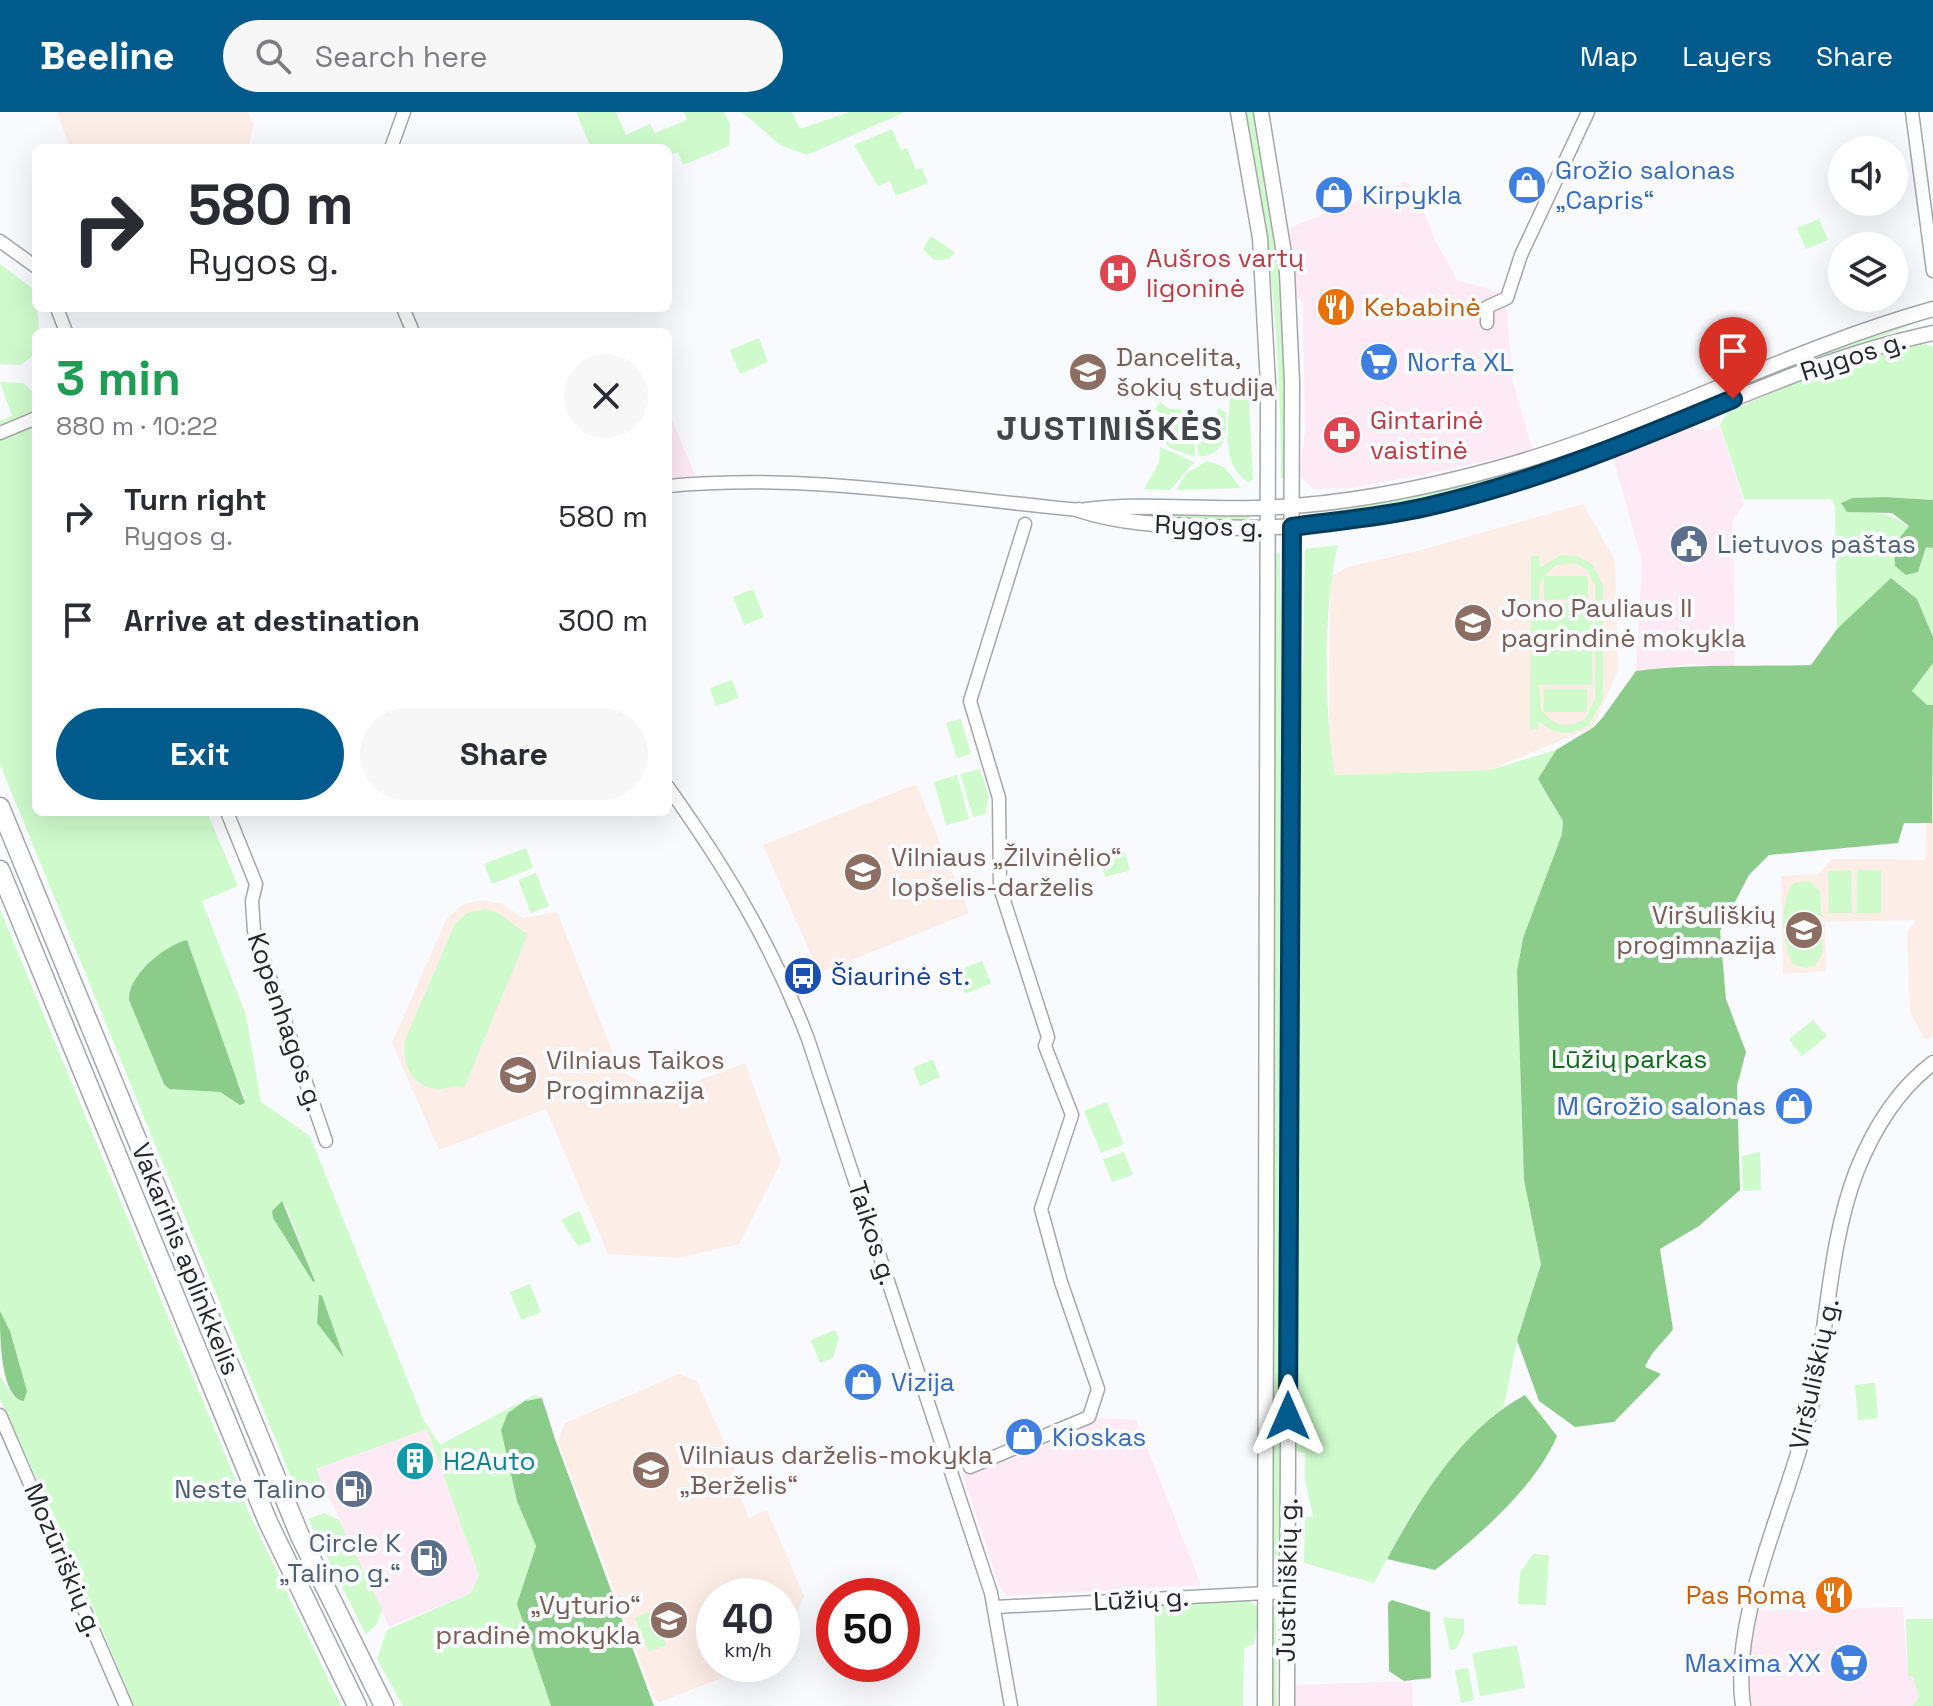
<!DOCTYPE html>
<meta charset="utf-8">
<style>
body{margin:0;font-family:"Space Grotesk",sans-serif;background:#f7f7f7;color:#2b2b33;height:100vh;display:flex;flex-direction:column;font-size:30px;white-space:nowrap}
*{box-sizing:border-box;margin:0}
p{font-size:26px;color:#7c7c81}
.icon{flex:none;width:44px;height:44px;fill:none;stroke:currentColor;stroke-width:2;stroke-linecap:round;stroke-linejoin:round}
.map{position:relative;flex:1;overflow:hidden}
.panel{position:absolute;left:32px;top:216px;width:640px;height:488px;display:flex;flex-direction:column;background:#fff;border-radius:12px;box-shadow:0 8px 32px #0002}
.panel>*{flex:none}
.hud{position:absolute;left:32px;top:32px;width:640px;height:168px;border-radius:12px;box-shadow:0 8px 32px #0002;background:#fff;color:#2b2b33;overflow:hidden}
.controls{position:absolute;left:1828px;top:24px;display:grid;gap:16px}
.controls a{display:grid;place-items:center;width:80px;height:80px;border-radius:50%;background:#fff;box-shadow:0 8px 32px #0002;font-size:40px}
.speed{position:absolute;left:696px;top:1466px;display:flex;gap:16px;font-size:40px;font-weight:700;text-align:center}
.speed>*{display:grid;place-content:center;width:104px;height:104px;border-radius:50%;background:#fff;box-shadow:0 8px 32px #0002;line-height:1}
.speed small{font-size:20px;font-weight:400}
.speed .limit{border:12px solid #d22;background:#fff;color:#111}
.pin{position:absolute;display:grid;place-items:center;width:68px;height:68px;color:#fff;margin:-82px -34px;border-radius:50% 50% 50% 0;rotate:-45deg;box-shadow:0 0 8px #0007}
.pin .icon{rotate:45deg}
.me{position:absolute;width:88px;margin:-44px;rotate:0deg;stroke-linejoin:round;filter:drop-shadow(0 0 6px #0008)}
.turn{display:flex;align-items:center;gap:28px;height:168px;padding:0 24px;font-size:36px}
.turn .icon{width:104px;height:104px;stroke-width:2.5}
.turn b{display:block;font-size:56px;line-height:68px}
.round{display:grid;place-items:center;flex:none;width:84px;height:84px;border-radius:42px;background:#f7f7f7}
.head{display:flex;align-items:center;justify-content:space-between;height:136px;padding:0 24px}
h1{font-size:48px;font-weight:700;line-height:60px;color:#1e9e55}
.button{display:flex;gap:16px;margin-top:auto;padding:16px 24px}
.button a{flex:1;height:92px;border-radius:48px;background:#005b8c;color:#fff;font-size:32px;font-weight:700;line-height:92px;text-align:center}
.button a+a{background:#f7f7f7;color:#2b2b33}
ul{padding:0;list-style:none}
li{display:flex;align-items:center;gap:24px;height:104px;padding:0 24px}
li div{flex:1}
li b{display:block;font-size:30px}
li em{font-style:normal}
header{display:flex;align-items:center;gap:48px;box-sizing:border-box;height:112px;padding:0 40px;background:#005b8c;color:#fff}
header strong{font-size:38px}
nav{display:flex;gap:44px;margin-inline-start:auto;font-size:28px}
.search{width:560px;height:72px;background:#f7f7f7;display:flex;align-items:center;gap:20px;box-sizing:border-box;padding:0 28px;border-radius:44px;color:#7c7c81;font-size:30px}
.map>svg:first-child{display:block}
</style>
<header>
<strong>Beeline</strong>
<div class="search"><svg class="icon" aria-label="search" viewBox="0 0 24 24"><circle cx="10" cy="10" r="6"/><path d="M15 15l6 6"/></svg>Search here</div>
<nav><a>Map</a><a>Layers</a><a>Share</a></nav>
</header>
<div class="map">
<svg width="1933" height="1594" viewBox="0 0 1933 1594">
<rect width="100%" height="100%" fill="#f8fafe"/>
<path fill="#fdeaf4" d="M1406,69L1415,78L1436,130L1457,168L1506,182L1512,267L1533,339L1417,364L1349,376L1313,377L1300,364L1305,319L1303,192L1295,179L1289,116Z
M668,298L695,363L668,366Z
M1720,313L1744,392L1733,409L1735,556L1689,552L1636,559L1642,449L1613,345L1692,314L1706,319Z
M1096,1306L1136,1308L1201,1473L1006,1484L998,1471L962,1361Z
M427,1317L479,1463L471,1481L389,1515L316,1357Z
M1903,1495L1908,1564H1913L1919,1585L1912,1594H1752L1748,1561L1757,1499Z
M1412,1569L1413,1594H1294V1573Z"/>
<path fill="#fcede7" d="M57,0H248L253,12L249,36H70Z
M1583,392L1615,448L1618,558L1593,615L1490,658L1335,663L1329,630L1330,465L1348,455L1421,438Z
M1933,661V924L1925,928L1910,900L1907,821L1916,808L1825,810L1826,859L1783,862L1781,764L1818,762L1832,747L1925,748L1926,711L1932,710Z
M916,672L969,801L819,861L763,733Z
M482,788L502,792L523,806L557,800L620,959L638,968L647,988L745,951L781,1050L739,1132L678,1146L608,1142L546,997L439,1038L392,931L446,808L462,793Z
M679,1262L697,1269L735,1355L734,1368L749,1406L767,1398L804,1484L782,1536V1484H714V1552H757L660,1590L654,1586L558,1329L565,1311Z"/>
<path fill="#cefacc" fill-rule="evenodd" d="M576,0H616L626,23L650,12L655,21L687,8L684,0H724L730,12L729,34L683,53L678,40L668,44V36H591Z
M742,0H792L800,17L849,0H905L807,43L780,33Z
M1245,0H1255L1278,143L1285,234L1286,367L1281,366C1281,244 1271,120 1245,0Z
M892,17L901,38L907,36L916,58L922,56L928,71L896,84L890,69L878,74L854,33Z
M1819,107L1828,128L1806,137L1797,116Z
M931,124L955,140L949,147L934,148L923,137Z
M0,152L36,179L39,220H36V242L20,253L0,252Z
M1912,208L1913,212L1690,298L1741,271Z
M759,226L768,250L740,262L730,238Z
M1918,230L1933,235V388L1886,385L1847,400C1890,401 1898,400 1926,435L1933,436V525L1917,487L1892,466L1837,517L1835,395L1831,387H1744L1720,313L1727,301L1816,260Z
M0,270L23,271L36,283V700H207L238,774L202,789L246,903L261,990L310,1024L424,1309L440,1333L534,1283L542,1286L525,1289L501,1318L517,1389L536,1434C517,1485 535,1545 551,1594H403L377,1547L387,1518L471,1481L479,1463L427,1317L316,1357L329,1386L305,1385L295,1375L0,652V309L12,304ZM189,833L222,934L245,985L240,993L220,980L170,977ZM285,1092L315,1168L313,1170L280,1118Z
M1248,271L1253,368L1248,370C1217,350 1231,305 1230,273Z
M1160,290L1169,297H1181L1184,317L1195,325V345L1170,336L1162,328V303L1155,297Z
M1218,296L1226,300C1228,321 1225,344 1199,344L1195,316L1214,315Z
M1589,332L1591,338L1455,381L1385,396L1315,403L1416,385L1526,355Z
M1160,335L1194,350L1170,378L1144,377L1159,351Z
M1207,349L1224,355L1241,376L1176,378L1186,362Z
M1095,399L1248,404L1250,405L1247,408L1101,403Z
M1338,433C1323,491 1324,604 1335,663L1490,658L1556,638L1538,667L1563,709L1562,722L1523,826L1517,859L1524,1068L1541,1152L1517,1228L1504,1294L1457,1340L1411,1402L1374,1471L1304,1451L1305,1405H1313L1305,1368V1341L1297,1340L1294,1323L1297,642L1303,546L1305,437Z
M1275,441H1280L1284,720L1281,1450L1270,1451Z
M1561,443L1577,444L1592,452L1603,473V587L1589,613C1572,624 1554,624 1539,609L1538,617H1530L1531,444H1539L1540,456ZM1576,451L1588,459L1595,473V587L1585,607C1567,618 1553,613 1541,598L1539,573H1592L1593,491H1539V474L1544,464V488L1588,487V464H1544L1556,453Z
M753,477L764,505L744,513L733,485Z
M1933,551V593H1927L1912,579Z
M732,568L739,586L716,594L710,576Z
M1544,577H1587V600H1544Z
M961,607L971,642L957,646L946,611Z
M980,657L989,685L985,702L973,705L960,662Z
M957,663L969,707L946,713L934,670Z
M1123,734L1130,758L1105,765L1099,745Z
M526,736L533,756L492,772L484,752Z
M1851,758L1852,801H1829L1828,759Z
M1857,758H1881V801H1857Z
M536,761L549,794L531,801L518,768Z
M1810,769L1820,779L1823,840L1815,853L1806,856L1793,852C1782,835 1779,785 1794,771Z
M0,797L250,1403L341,1594H134L63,1423L0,1287V1264L13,1284L27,1279L10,1219L0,1199Z
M485,797C504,800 512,814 528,822L464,976C455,972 448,977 438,977C411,975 402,952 405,928L455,812L467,801Z
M982,849L991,871L965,882L956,859Z
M1813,908L1827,924L1802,944L1789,927Z
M933,947L940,965L920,974L913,956Z
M1107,990L1124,1032L1101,1041L1084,999Z
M1124,1040L1133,1063L1112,1070L1103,1047Z
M1760,1040L1761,1078L1743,1079L1742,1044Z
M579,1099L592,1129L578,1134L561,1108Z
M530,1172L541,1200L521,1208L510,1180Z
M835,1218L839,1226L833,1246L820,1251L811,1228Z
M1875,1271L1878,1306L1858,1308L1855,1273Z
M324,1401L339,1408L382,1497L377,1512L366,1523L308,1407Z
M1533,1442L1549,1443L1546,1493L1518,1492L1520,1461Z
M1244,1487L1256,1493L1259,1502L1254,1532L1244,1536L1243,1594H1157L1154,1493Z
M1272,1489L1276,1491L1277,1594H1271Z
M652,1499L667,1533L649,1540L635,1506Z
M1443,1505L1464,1507V1521L1456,1537L1450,1538Z
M1906,1507H1933V1594H1912L1919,1585L1913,1565L1908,1564Z
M1517,1533L1525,1576L1480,1584L1472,1541Z
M1468,1556L1474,1588L1461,1591L1455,1558Z"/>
<path fill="#8ccc8a" d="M1886,385L1933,388V436L1926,435L1918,460L1906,463L1895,454L1894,433L1909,414L1892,401L1847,400L1841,391L1853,386Z
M1891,466L1917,487L1933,525V551L1912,579L1927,593H1933L1932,711H1904L1898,731L1769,743L1749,763L1720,819L1726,887L1746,940L1737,974L1740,1078L1699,1114L1660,1137L1673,1217C1661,1234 1654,1235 1645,1255L1661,1262L1614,1310L1575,1315L1539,1289L1517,1228L1541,1152L1524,1068L1517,859L1523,826L1562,722L1563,709L1538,667L1556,638L1594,615L1603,605L1636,559C1694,551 1752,555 1811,553L1837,517Z
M187,828L245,991L240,993L220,980L169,977L164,972L129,888C128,863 164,834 187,828Z
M282,1089L315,1169L313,1170L273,1106L272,1099Z
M319,1183L322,1184L344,1246L317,1211Z
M0,1199L10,1219L27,1279L24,1289C0,1286 0,1222 0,1199Z
M1525,1283L1557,1324C1537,1373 1477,1426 1435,1458L1387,1447C1420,1386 1462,1317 1525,1283Z
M542,1286L555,1327L654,1594H551L517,1492L536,1434L517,1389L501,1318L508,1301L525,1289Z
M1392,1488L1430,1500L1431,1566L1404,1569L1389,1559L1388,1491Z"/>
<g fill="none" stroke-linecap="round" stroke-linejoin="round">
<defs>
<path id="minor" d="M1912,0L1933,159
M391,36L404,0
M0,129L36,155
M57,196L66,220
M403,196L413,220
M1487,211V195L1507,186L1521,143L1588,0
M0,321L36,306
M668,374C806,361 942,385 1079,398
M668,675C727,758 771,831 808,927L991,1481L1011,1594
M227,700L256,772L252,789L254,819L326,1029
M0,1303L126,1594
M970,1355L1089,1305L1098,1277L1061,1170L1041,1097L1072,1003L1045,934L1048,925L1000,776L999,686L970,589L1025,412
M995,1495L1288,1480"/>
<path id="major" d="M1238,0L1260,126L1268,272L1265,1594
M1261,0L1287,160L1292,270L1287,1594
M1079,398C1122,412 1166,413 1211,415C1350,422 1490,385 1619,334C1722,293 1824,244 1933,221
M1086,398C1142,391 1199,398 1256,396C1335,394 1418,378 1495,357C1645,316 1783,239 1933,197
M1743,1594C1730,1501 1790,1388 1811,1295C1828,1218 1828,1133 1857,1058C1874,1016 1897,978 1933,951"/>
<path id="highway" d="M0,695L300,1424L384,1594
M0,758L268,1410L357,1594"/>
</defs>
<use href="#minor" stroke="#a4a6a9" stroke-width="15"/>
<use href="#major" stroke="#a4a6a9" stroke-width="17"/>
<use href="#highway" stroke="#a4a6a9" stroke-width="21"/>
<use href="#minor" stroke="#fff" stroke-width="12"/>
<use href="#major" stroke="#fff" stroke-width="14"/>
<use href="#highway" stroke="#fff" stroke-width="18"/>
</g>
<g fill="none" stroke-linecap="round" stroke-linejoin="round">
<defs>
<path id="route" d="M1288,1304L1292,415C1336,409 1382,405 1426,395C1532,371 1633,329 1733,287"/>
</defs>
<use href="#route" stroke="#003b5b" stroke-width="20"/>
<use href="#route" stroke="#005b8c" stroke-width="14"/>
</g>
<defs>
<symbol id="shop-disc" viewBox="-11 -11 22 22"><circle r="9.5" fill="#3f7fe0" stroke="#f8fafe"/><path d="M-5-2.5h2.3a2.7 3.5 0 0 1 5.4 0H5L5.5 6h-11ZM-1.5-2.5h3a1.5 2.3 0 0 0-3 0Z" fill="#fff"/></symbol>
<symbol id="hospital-disc" viewBox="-11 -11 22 22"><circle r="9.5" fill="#e0444e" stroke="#f8fafe"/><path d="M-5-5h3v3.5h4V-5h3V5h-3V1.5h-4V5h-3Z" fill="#fff"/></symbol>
<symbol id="restaurant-disc" viewBox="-11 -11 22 22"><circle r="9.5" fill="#e8710a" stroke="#f8fafe"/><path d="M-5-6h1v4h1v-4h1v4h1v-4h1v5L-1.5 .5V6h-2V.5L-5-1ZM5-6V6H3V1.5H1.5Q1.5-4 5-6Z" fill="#fff"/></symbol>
<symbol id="supermarket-disc" viewBox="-11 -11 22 22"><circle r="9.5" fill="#3f7fe0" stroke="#f8fafe"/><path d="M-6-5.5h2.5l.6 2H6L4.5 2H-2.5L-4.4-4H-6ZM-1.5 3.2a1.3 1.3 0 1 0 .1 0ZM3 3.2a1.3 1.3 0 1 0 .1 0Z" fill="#fff"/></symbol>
<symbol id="school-disc" viewBox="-11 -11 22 22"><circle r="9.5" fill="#8d6e63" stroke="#f8fafe"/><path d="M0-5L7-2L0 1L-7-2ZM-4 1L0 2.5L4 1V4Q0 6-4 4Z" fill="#fff"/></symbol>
<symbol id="pharmacy-disc" viewBox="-11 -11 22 22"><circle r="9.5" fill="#e0444e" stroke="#f8fafe"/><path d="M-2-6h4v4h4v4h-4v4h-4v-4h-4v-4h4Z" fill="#fff"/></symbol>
<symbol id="civic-disc" viewBox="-11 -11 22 22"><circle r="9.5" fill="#5c6f8a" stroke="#f8fafe"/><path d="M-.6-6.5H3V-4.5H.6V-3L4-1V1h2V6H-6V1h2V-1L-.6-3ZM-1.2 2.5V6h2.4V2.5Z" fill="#fff"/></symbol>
<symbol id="bus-disc" viewBox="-11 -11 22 22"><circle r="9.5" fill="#1a4fb4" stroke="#f8fafe"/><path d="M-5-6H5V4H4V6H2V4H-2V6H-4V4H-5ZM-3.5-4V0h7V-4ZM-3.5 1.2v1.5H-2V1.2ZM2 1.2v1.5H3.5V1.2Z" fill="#fff"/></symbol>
<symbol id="building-disc" viewBox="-11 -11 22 22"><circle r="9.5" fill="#0f9aa8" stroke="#f8fafe"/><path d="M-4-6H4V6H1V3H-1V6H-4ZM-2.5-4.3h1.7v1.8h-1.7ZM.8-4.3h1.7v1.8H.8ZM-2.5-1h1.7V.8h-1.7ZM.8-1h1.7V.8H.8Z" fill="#fff"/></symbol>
<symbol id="fuel-disc" viewBox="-11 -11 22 22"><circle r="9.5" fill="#5c6f8a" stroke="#f8fafe"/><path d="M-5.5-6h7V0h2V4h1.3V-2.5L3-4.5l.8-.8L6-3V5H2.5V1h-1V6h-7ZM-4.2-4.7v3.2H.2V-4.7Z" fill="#fff"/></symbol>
</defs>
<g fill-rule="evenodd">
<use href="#shop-disc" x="1505" y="51" width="44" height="44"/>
<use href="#shop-disc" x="1312" y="61" width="44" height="44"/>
<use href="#hospital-disc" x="1096" y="139" width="44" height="44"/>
<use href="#restaurant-disc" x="1314" y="173" width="44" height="44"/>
<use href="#supermarket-disc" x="1357" y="228" width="44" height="44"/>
<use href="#school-disc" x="1066" y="238" width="44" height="44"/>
<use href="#pharmacy-disc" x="1320" y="301" width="44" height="44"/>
<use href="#civic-disc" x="1667" y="410" width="44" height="44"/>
<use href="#school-disc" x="1451" y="489" width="44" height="44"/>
<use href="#school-disc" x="841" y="738" width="44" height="44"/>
<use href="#school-disc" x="1782" y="796" width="44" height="44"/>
<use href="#bus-disc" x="781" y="842" width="44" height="44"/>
<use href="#school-disc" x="496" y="941" width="44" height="44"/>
<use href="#shop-disc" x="1772" y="972" width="44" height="44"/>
<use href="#shop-disc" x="841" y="1248" width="44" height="44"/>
<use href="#shop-disc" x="1002" y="1303" width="44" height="44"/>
<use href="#building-disc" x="393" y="1327" width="44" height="44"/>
<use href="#school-disc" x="629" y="1336" width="44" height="44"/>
<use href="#fuel-disc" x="332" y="1355" width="44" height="44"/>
<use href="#fuel-disc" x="407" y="1424" width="44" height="44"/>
<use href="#restaurant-disc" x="1812" y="1461" width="44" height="44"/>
<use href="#school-disc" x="647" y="1486" width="44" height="44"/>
<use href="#supermarket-disc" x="1827" y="1529" width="44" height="44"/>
</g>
<g text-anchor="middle" stroke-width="8" stroke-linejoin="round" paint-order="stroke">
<g font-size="26" fill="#366cbe" stroke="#f8fafe" text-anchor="start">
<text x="1555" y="67">Grožio salonas<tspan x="1555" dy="30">„Capris“</tspan></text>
<text x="1362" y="92">Kirpykla</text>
<text x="1407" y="259">Norfa XL</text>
<text x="1766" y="1003" text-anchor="end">M Grožio salonas</text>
<text x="891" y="1279">Vizija</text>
<text x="1052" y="1334">Kioskas</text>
<text x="1821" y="1560" text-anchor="end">Maxima XX</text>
</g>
<g font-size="26" fill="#be3a42" stroke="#f8fafe" text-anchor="start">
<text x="1146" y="155">Aušros vartų<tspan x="1146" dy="30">ligoninė</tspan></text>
<text x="1370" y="317">Gintarinė<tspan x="1370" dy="30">vaistinė</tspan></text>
</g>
<g font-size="26" fill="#c56008" stroke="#f8fafe" text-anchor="start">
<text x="1364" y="204">Kebabinė</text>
<text x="1806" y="1492" text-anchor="end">Pas Romą</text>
</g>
<g font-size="26" fill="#252627" stroke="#f8fafe">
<text transform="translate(1853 244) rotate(-18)" y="9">Rygos g.</text>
<text transform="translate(1209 414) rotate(2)" y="9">Rygos g.</text>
<text transform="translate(286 910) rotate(71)" y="9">Kopenhagos g.</text>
<text transform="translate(873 1121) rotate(72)" y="9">Taikos g.</text>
<text transform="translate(186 1147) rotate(68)" y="9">Vakarinis aplinkkelis</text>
<text transform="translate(1814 1262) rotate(-78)" y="9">Viršuliškių g.</text>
<text transform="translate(64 1448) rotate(67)" y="9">Mozūriškių g.</text>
<text transform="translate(1287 1468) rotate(-89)" y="9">Justiniškių g.</text>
<text transform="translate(1141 1487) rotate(-3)" y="9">Lūžių g.</text>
</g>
<g font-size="26" fill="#785e54" stroke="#f8fafe" text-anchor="start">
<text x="1116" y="254">Dancelita,<tspan x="1116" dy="30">šokių studija</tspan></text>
<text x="1501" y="505">Jono Pauliaus II<tspan x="1501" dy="30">pagrindinė mokykla</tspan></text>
<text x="891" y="754">Vilniaus „Žilvinėlio“<tspan x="891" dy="30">lopšelis-darželis</tspan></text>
<text x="1776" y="812" text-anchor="end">Viršuliškių<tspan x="1776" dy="30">progimnazija</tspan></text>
<text x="546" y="957">Vilniaus Taikos<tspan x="546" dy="30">Progimnazija</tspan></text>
<text x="679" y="1352">Vilniaus darželis-mokykla<tspan x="679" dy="30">„Berželis“</tspan></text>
<text x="641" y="1502" text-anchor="end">„Vyturio“<tspan x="641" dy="30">pradinė mokykla</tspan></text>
</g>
<g font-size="26" fill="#4e5e75" stroke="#f8fafe" text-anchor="end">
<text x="1717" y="441" text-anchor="start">Lietuvos paštas</text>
<text x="326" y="1386">Neste Talino</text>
<text x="401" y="1440">Circle K<tspan x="401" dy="30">„Talino g.“</tspan></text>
</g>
<g font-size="26" fill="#164399" stroke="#f8fafe" text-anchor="start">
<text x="831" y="873">Šiaurinė st.</text>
</g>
<g font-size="26" fill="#0f6a17" stroke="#f8fafe">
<text x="1629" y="956">Lūžių parkas</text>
</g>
<g font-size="26" fill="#0d838f" stroke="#f8fafe" text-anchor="start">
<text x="443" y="1358">H2Auto</text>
</g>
<g font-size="34" font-weight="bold" letter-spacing="2" fill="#444549" stroke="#f8fafe">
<text x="1110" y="328">JUSTINIŠKĖS</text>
</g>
</g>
</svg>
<div class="controls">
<a><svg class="icon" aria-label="sound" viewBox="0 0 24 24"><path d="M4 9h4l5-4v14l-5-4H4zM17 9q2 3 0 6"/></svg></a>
<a><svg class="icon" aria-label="layers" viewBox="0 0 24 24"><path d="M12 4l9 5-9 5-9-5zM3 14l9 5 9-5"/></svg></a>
</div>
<div class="speed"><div>40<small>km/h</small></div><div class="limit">50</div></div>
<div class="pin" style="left:1733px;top:287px;background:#d93025"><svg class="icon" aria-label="arrive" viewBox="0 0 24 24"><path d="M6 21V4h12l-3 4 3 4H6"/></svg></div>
<svg class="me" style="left:1288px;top:1304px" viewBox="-20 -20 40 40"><path d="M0-17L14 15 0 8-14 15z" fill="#005b8c" stroke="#fff" stroke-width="4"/></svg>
<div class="hud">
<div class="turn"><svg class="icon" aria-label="right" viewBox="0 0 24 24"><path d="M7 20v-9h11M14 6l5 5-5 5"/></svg><div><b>580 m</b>Rygos g.</div></div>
</div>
<section class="panel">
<div class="head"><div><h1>3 min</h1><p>880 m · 10:22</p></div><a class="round"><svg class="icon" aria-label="close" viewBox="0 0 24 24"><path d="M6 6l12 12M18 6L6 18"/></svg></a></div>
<ul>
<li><svg class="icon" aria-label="right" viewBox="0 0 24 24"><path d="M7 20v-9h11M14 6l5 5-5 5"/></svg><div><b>Turn right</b><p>Rygos g.</p></div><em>580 m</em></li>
<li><svg class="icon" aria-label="arrive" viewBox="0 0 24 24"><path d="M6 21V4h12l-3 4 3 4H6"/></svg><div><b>Arrive at destination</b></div><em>300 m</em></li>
</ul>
<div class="button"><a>Exit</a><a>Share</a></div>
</section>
</div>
